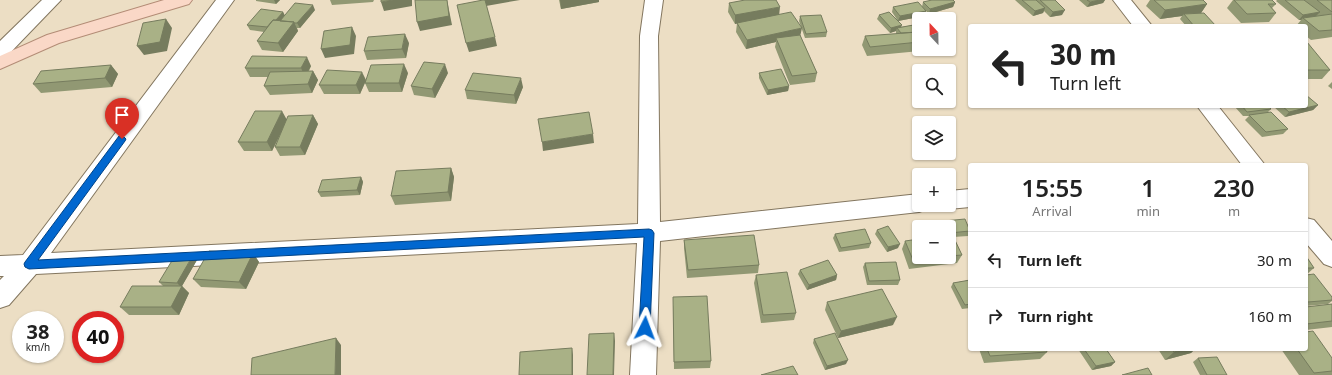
<!DOCTYPE html>
<meta charset="utf-8">
<style>
body{margin:0;font-family:"Noto Sans",sans-serif;background:#f2f2f2;color:#222;height:100vh;display:flex;flex-direction:column;font-size:15px;white-space:nowrap}
*{box-sizing:border-box;margin:0}
p{font-size:13px;color:#767676}
.icon{flex:none;width:22px;height:22px;fill:none;stroke:currentColor;stroke-width:2;stroke-linecap:round;stroke-linejoin:round}
.map{position:relative;flex:1;overflow:hidden}
.sheet{position:absolute;left:968px;top:163px;width:340px;height:188px;display:flex;flex-direction:column;background:#fff;border-radius:4px;box-shadow:0 1px 3px #0004}
.sheet>*{flex:none}
.top-card{position:absolute;left:968px;top:24px;width:340px;height:84px;border-radius:4px;box-shadow:0 1px 3px #0004;background:#fff;color:#222;overflow:hidden}
.needle{width:26px;rotate:338deg}
.fabs{position:absolute;left:912px;top:12px;display:grid;gap:8px}
.fabs a{display:grid;place-items:center;width:44px;height:44px;border-radius:4px;background:#fff;box-shadow:0 1px 3px #0004;font-size:20px}
.speed{position:absolute;left:12px;top:311px;display:flex;gap:8px;font-size:20px;font-weight:700;text-align:center}
.speed>*{display:grid;place-content:center;width:52px;height:52px;border-radius:50%;background:#fff;box-shadow:0 1px 3px #0004;line-height:1}
.speed small{font-size:10px;font-weight:400}
.speed .limit{border:6px solid #d22;background:#fff;color:#111}
.pin{position:absolute;display:grid;place-items:center;width:34px;height:34px;color:#fff;margin:-41px -17px;border-radius:50% 50% 50% 0;rotate:-45deg;box-shadow:0 0 4px #0007}
.pin .icon{rotate:45deg}
.me{position:absolute;width:44px;margin:-22px;rotate:3deg;stroke-linejoin:round;filter:drop-shadow(0 0 3px #0008)}
.turn{display:flex;align-items:center;gap:14px;height:84px;padding:0 16px;font-size:18px}
.turn .icon{width:52px;height:52px;stroke-width:2.5}
.turn b{display:block;font-size:28px;line-height:34px}
.eta{display:flex;justify-content:space-evenly;align-items:center;height:68px;text-align:center}
.eta b{font-size:24px;font-weight:600;line-height:28px}
ul{padding:0;list-style:none}
li{display:flex;align-items:center;gap:12px;height:56px;padding:0 16px;border-top:1px solid #e0e0e0}
li div{flex:1}
li b{display:block;font-size:15px}
li em{font-style:normal}
.map>svg:first-child{display:block}
</style>
<div class="map">
<svg width="1332" height="375" viewBox="0 0 1332 375">
<rect width="100%" height="100%" fill="#ecdec4"/>
<g fill="none" stroke-linecap="round" stroke-linejoin="round">
<defs>
<path id="minor" d="M42,0H61L7,56L0,58V41Z
M216,0H234L51,253L638,224L640,36L645,0H663L658,36L660,222L919,194V205H929L927,209L919,212L660,241L656,375H630L637,243L36,274L9,305L0,308V280L4,276H0V256L23,255Z
M1113,0H1131L1152,26H1133Z
M1197,106H1218L1265,165H1242Z
M970,189V207L949,209L941,206L940,205H949V191Z
M1306,218L1314,220L1332,241V267L1324,264L1306,243Z"/>
<path id="major" d="M164,0H192L189,4L59,43L0,69V56L47,35Z"/>
</defs>
<use href="#minor" stroke="#83765f" stroke-width="2"/>
<use href="#major" stroke="#b38c76" stroke-width="2"/>
<use href="#minor" fill="#fff" fill-rule="evenodd"/>
<use href="#major" fill="#fad8c7" fill-rule="evenodd"/>
</g>
<path fill="#919873" d="M256,0H280L276,4L256,1Z
M330,0H374L373,2L332,5Z
M559,0H599V2L561,9Z
M1015,0H1055L1062,15L1050,17L1044,11L1043,13L1033,16Z
M1079,0H1105L1103,3L1087,7Z
M1150,0H1203L1207,4L1201,13L1216,26H1186L1180,19L1182,16L1160,19L1146,6Z
M1233,0H1272L1276,4L1272,8L1276,13L1269,22L1241,23L1227,8Z
M1277,0H1332V37L1311,40L1306,36V26H1296L1301,20H1299L1276,1Z
M923,2H955L953,7L929,14L926,11L924,16L898,21L892,12L893,7H922Z
M729,3L779,14L800,35L817,73L815,82L790,85L775,47L776,42L746,49L736,32L737,23L735,24L728,12Z
M315,10L300,28H297L298,31L283,52L262,50L257,41L264,32L250,30L247,25L283,12L285,16Z
M879,15L901,27L919,24V49H921L920,51L867,56L862,45L865,36L896,34V31L890,33L877,19Z
M800,16L827,32L826,37L805,38L799,21Z
M1306,42L1330,70L1322,79H1306Z
M409,43L406,58L367,60L364,51Z
M111,65L118,74L112,87L41,93L33,84Z
M311,66L309,71H313L318,80L312,93L270,95L264,86L268,77H250L245,68Z
M408,73L402,92H369L365,83L366,81L360,94H324L319,85L366,80Z
M448,73L435,98L414,95L411,86Z
M759,73L789,86L788,91L767,95L759,78Z
M1332,82V89L1328,86Z
M523,87L516,104L467,99L465,90Z
M1318,105L1313,110L1285,117L1273,106H1306Z
M1236,106H1268L1271,109L1268,112L1288,129L1283,134L1262,137L1245,120L1249,116H1243L1235,107Z
M313,115L318,124L305,155L280,156L275,147L284,127L272,151H244L238,142L287,119Z
M451,168L454,177L451,201L395,205L391,196Z
M361,177L363,182L360,195L321,197L318,192Z
M944,221L970,231L968,236L953,237L962,255L957,263L909,269L902,249L905,241L919,257H949V227H943L942,226Z
M877,230L898,248L887,252L875,234Z
M835,234L871,243L869,248L839,252L833,238Z
M684,240L759,265L758,273L687,278L684,248Z
M253,253L259,262L246,289L201,287L193,279Z
M1306,256L1314,268L1306,275Z
M197,260L182,286L189,293L179,315H129L120,307L163,286L159,282Z
M865,263L900,280L898,285H867L863,267Z
M800,270L837,275L836,280L807,290L798,274Z
M756,275L796,313L794,320L761,323L754,283Z
M1306,275L1332,297V301L1328,304L1306,306Z
M970,280V308L962,309L951,287L953,283Z
M827,302L893,325L838,338L825,310Z
M1332,304V327L1306,330V307Z
M673,305L711,361L710,368L674,369Z
M814,339L846,364L825,370L813,343Z
M979,349H1046L1047,352L1040,359L984,363Z
M1078,349H1106L1115,362L1111,366L1092,370Z
M1158,349H1195L1191,353L1165,360Z
M1281,349H1306L1332,358V375H1299Z
M1198,358L1227,375H1200L1193,362Z"/>
<path fill="#767c5e" d="M274,0H280L276,4Z
M393,0H412V6L384,11L381,2Z
M447,0L452,25L420,31L417,22Z
M484,0H520L486,6Z
M560,0H599V2L561,9Z
M1100,0H1105L1103,3L1087,7L1090,2Z
M955,2L953,7L929,14L930,9Z
M1207,4L1201,13L1184,14L1182,16L1160,19L1165,10Z
M313,5L315,10L300,28L297,23Z
M780,7L779,16L735,24V15Z
M1045,8L1043,13L1033,16L1035,11Z
M1065,10L1062,15L1050,17L1053,12Z
M926,11L924,16L898,21L900,16Z
M283,12L285,16L281,21L269,28Z
M1320,12L1315,17L1303,18L1301,20H1299L1303,15Z
M166,19L172,28L167,51L144,55L137,46Z
M294,22L298,31L283,52L278,43Z
M902,25L900,30L897,28L896,31L890,33L891,28Z
M352,27L356,36L354,54L325,58L321,49Z
M802,28L800,37L776,38V42L746,49L747,40Z
M405,34L409,43L406,58L402,49Z
M495,37L497,46L469,52L466,43Z
M307,57L311,66L305,77L301,68Z
M404,64L408,73L402,92L399,83Z
M445,64L448,73L435,98L432,89Z
M111,65L118,74L112,87L105,78Z
M313,71L318,80L312,93L308,84Z
M362,72L366,80L360,94L356,85Z
M521,78L523,87L516,104L514,95Z
M789,86L788,91L767,95L768,90Z
M1318,105L1313,110L1285,117L1289,112Z
M282,111L287,120L272,151L267,142Z
M313,115L318,124L305,155L300,147Z
M593,134L594,143L543,151L542,142Z
M451,168L454,177L451,201L448,192Z
M361,177L363,182L360,195L357,190Z
M900,244L898,248L887,252L888,247Z
M253,253L259,262L246,289L239,282Z
M193,255L197,260L182,286L189,293L179,315L171,307L181,287L177,283Z
M837,275L836,280L807,290L809,285Z
M897,317L893,325L838,338L841,331Z
M614,333L615,341L614,375H613Z
M336,338L341,345V375H335Z
M572,348L573,355V375H572Z
M1186,349H1195L1191,353L1165,360L1174,352Z
M848,360L846,364L825,370L827,366Z
M1115,362L1111,366L1092,370L1096,366Z"/>
<path fill="#a9b186" stroke="#767c5e" d="M381,0H393L381,2Z
M415,0H447L449,16L417,22Z
M483,0H485L495,37L466,43L457,5Z
M745,0H776L780,7L735,15L729,3Z
M932,0H953L955,2L930,9L923,2Z
M1022,0H1036L1045,8L1035,11Z
M1040,0H1055L1065,10L1053,12Z
M1087,0H1100L1090,2Z
M1154,0H1203L1207,4L1165,10Z
M1234,0H1272L1276,4H1268L1276,13L1247,14Z
M1285,0H1304L1320,12L1303,15Z
M1317,0H1332V12Z
M918,2L926,11L900,16L893,7Z
M295,3L313,5L297,23H294V22L280,21Z
M261,9L283,12L276,20H273L267,27L247,25Z
M791,12L802,28L747,40L737,23Z
M889,12L902,25L891,28L879,15Z
M1204,13L1216,26H1194L1184,14Z
M1332,14V30L1319,31L1303,18Z
M821,15L827,32L806,34L800,16Z
M166,19L160,42L137,46L143,23Z
M273,20L294,22L278,43L257,41Z
M919,24V33H918V32L901,33L897,28Z
M352,27L350,45L321,49L324,31Z
M918,32L919,34V42L870,47L865,36Z
M405,34L402,49L364,51L368,37Z
M800,35L817,73L792,76L776,38Z
M1306,42H1307L1330,70H1306Z
M252,56L307,57L301,68H245Z
M424,62L445,64L432,89L411,86Z
M404,64L399,83H365L371,65Z
M111,65L105,78L33,84L41,71Z
M781,69L789,86L768,90L759,73Z
M327,70L362,72L356,85H319Z
M313,71L308,84L264,86L270,72Z
M473,73L521,78L514,95L465,90Z
M1306,95L1318,105L1289,112L1282,106H1306Z
M1242,106H1268L1271,109L1247,112Z
M255,111H282L267,142H238Z
M589,112L593,134L542,142L538,119Z
M1271,112L1288,129L1266,132L1249,115Z
M313,115L300,147H275L288,116Z
M451,168L448,192L391,196L396,171Z
M361,177L357,190L318,192L322,180Z
M965,219L970,231L949,233V227H947L944,221Z
M888,226L900,244L888,247L877,230Z
M865,229L871,243L841,248L835,234Z
M754,235L759,265L688,270L684,240Z
M949,236H953L962,255L949,256Z
M919,239V257H943L913,260L905,241Z
M209,251L253,253L239,282L193,279Z
M176,254L193,255L177,283L159,282Z
M1306,256L1314,268H1306Z
M828,260L837,275L809,285L800,270Z
M896,262L900,280L869,281L865,263Z
M787,272L796,313L763,315L756,275Z
M1314,274L1332,297V300L1308,302L1306,299V275Z
M970,280V304L965,305L953,283Z
M132,286H182L171,307H120Z
M882,289L897,317L841,331L827,302Z
M707,296L711,361L674,362L673,297Z
M1332,304V321L1306,324V307Z
M1313,331L1332,358V371L1314,373L1297,349H1306V332Z
M614,333L613,375H587L589,334Z
M835,333L848,360L827,366L814,339Z
M336,338L335,375H251L252,358Z
M572,348V375H519L520,352Z
M987,349H1046L1047,352L990,356Z
M1084,349H1106L1115,362L1096,366Z
M1172,349H1186L1174,352Z
M1217,357L1227,375H1207L1198,358Z
M793,366L798,375H761Z
M1148,368L1152,375H1122Z"/>
<path fill="#0167cf" stroke="#014387" d="M122,135L126,139L125,141L38,260L649,229L652,230L654,233L650,328L648,331L645,332L641,331L639,328L644,237L29,269L25,267L24,264L25,262L119,136Z"/>
</svg>
<div class="fabs">
<a><svg class="needle" viewBox="-14 -14 28 28"><path d="M0-13l5 13h-10z" fill="#e53935"/><path d="M0 13l5-13h-10z" fill="#767676"/></svg></a>
<a><svg class="icon" aria-label="search" viewBox="0 0 24 24"><circle cx="10" cy="10" r="6"/><path d="M15 15l6 6"/></svg></a>
<a><svg class="icon" aria-label="layers" viewBox="0 0 24 24"><path d="M12 4l9 5-9 5-9-5zM3 14l9 5 9-5"/></svg></a>
<a>+</a>
<a>−</a>
</div>
<div class="speed"><div>38<small>km/h</small></div><div class="limit">40</div></div>
<div class="pin" style="left:122px;top:139px;background:#d93025"><svg class="icon" aria-label="arrive" viewBox="0 0 24 24"><path d="M6 21V4h12l-3 4 3 4H6"/></svg></div>
<svg class="me" style="left:645px;top:328px" viewBox="-20 -20 40 40"><path d="M0-17L14 15 0 8-14 15z" fill="#0167cf" stroke="#fff" stroke-width="4"/></svg>
<div class="top-card">
<div class="turn"><svg class="icon" aria-label="left" viewBox="0 0 24 24"><path d="M17 20v-9H6M10 6l-5 5 5 5"/></svg><div><b>30 m</b>Turn left</div></div>
</div>
<section class="sheet">
<div class="eta">
<div><b>15:55</b><p>Arrival</p></div>
<div><b>1</b><p>min</p></div>
<div><b>230</b><p>m</p></div>
</div>
<ul>
<li><svg class="icon" aria-label="left" viewBox="0 0 24 24"><path d="M17 20v-9H6M10 6l-5 5 5 5"/></svg><div><b>Turn left</b></div><em>30 m</em></li>
<li><svg class="icon" aria-label="right" viewBox="0 0 24 24"><path d="M7 20v-9h11M14 6l5 5-5 5"/></svg><div><b>Turn right</b></div><em>160 m</em></li>
</ul>
</section>
</div>
